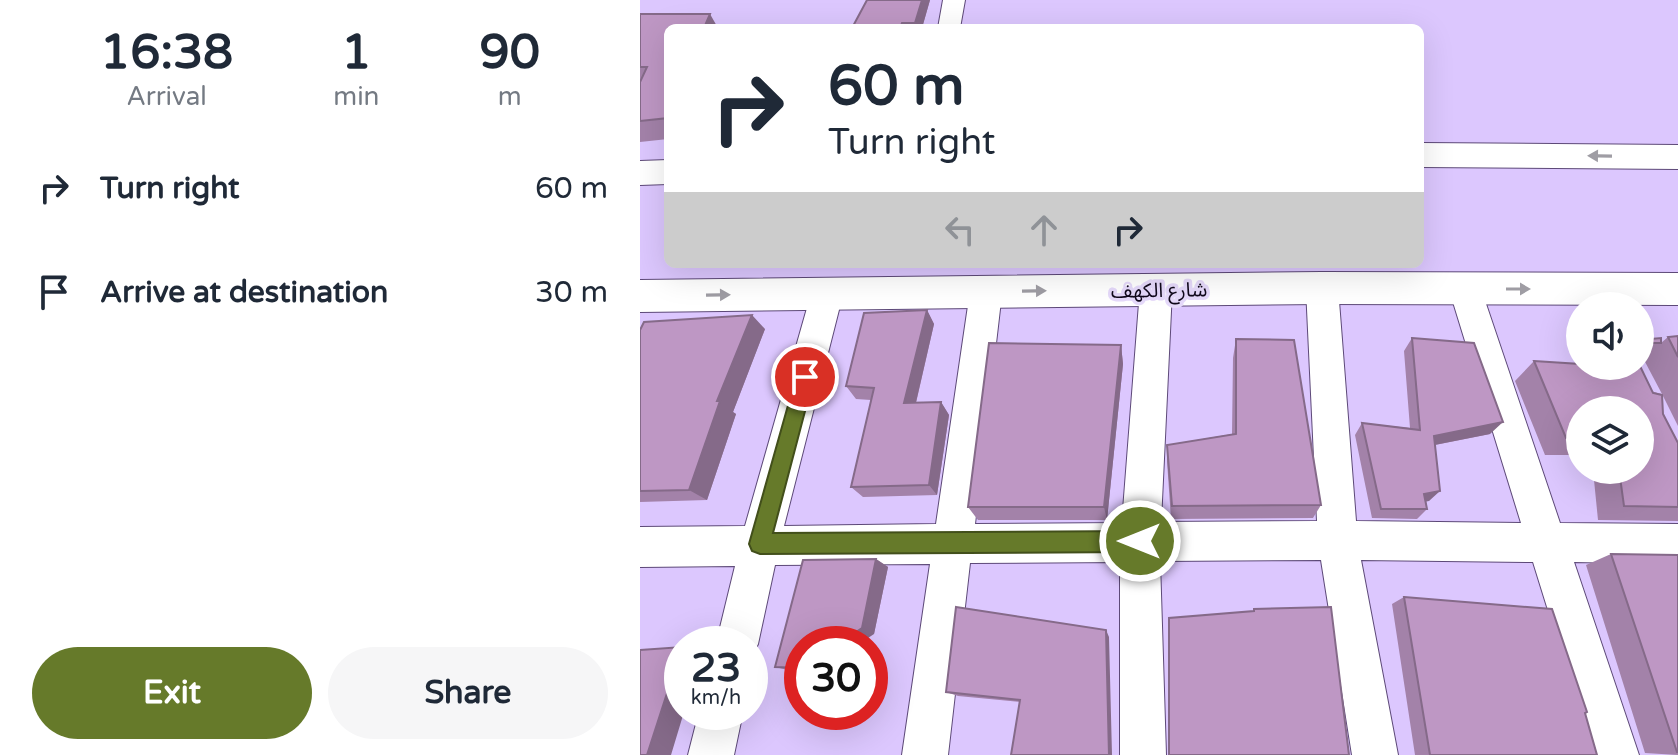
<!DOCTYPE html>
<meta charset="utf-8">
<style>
body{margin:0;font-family:"Varela Round","Noto Sans Arabic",sans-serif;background:#f6f6f7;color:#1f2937;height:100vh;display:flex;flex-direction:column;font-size:30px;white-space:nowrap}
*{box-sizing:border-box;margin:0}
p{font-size:26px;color:#747a83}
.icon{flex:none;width:44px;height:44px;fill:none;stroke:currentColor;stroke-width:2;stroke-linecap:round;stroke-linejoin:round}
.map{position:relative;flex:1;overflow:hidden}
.panel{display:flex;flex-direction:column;background:#fff;width:640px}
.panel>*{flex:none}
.top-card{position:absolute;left:24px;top:24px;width:760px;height:244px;border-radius:12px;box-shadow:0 8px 32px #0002;background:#fff;color:#1f2937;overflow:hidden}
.controls{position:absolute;left:926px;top:292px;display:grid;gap:16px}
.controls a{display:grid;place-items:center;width:88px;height:88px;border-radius:50%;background:#fff;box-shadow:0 8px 32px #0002;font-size:40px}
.speed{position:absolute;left:24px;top:626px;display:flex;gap:16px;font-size:40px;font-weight:700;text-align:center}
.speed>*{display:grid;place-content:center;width:104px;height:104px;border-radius:50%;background:#fff;box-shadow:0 8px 32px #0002;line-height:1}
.speed small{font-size:20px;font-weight:400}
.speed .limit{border:12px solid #d22;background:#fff;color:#111}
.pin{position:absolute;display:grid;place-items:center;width:68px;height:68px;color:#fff;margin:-34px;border:4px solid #fff;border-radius:50%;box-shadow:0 2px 8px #0007}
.me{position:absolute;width:88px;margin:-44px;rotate:270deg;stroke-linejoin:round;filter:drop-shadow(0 0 6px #0008)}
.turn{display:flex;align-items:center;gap:28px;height:168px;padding:0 32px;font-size:36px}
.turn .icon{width:104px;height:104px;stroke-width:2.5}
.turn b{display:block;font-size:56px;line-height:68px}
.lanes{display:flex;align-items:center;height:76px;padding:0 32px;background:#0003;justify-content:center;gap:40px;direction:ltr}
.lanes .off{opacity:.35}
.eta{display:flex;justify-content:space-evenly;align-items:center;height:136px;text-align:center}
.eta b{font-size:48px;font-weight:800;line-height:56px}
.primary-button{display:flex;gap:16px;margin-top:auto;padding:16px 32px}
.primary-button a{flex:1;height:92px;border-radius:48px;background:#667a2a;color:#fff;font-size:32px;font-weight:800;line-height:92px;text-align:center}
.primary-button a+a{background:#f6f6f7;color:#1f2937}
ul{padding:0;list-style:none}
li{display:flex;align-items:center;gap:24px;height:104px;padding:0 32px}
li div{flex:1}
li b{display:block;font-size:30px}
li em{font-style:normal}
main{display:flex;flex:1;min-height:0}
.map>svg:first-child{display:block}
</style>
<main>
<section class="panel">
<div class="eta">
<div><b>16:38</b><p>Arrival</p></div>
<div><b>1</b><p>min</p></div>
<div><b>90</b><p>m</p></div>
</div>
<ul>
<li><svg class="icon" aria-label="right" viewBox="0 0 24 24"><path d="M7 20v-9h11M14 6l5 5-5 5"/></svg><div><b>Turn right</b></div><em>60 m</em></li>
<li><svg class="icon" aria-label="arrive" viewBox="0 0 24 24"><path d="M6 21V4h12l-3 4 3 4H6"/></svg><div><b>Arrive at destination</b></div><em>30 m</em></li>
</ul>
<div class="primary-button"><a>Exit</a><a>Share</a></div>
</section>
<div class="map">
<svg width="1038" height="755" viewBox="0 0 1038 755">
<rect width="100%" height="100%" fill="#dcc7fe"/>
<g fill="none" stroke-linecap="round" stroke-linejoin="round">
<defs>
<path id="minor" d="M303,0H325L320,28H298Z
M682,276L693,279L698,288L716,521L881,523L809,289L814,280L825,277L836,280L841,289L920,523L1038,524V564L934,562L999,755H953L893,562L721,560L758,755H712L681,560L520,561L526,755H480V562L330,563L308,755H262L290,564L135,565L118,644L110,660V644H76L95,566L0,567V527L105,526L171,294L176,285L187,282L198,285L203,294L144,526L296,524L330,292L335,283L346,280L357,283L362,292L335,524L482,523L500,290L505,281L516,278L527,281L532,290L521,522L677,521L666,288L671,279Z
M59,712H103L94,755H48Z"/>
<path id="secondary" d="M780,143L1038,145V169L780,167Z
M28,160V184L0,185V161Z
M682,272L1038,273V305L682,304L0,312V280Z"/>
</defs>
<use href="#minor" stroke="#5d4978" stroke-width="2"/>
<use href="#secondary" stroke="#5d4978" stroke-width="2"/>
<use href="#minor" fill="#fff" fill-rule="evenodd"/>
<use href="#secondary" fill="#fff" fill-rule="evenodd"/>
</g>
<path fill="#a382a9" d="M227,0H290L282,28H212Z
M0,14L28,28V139L0,142Z
M287,310L294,324L276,403L301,402L309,415L297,495L223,497L211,487L231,400L216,399L206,386Z
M125,329L93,412L96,414L67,500L0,502V330Z
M1038,336V426L1023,396V414L1038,443V521L958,520L953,470H1000V410H940V455H905L875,381L894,361L1022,394L1003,358L1000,361V340L1021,343L1028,337Z
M772,338L850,434L795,445L789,501H786L787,509L777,519L732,518L715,435L722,423L770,428L764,351Z
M596,339L681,505L673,518L531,519L527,461V445L592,434L593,358Z
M481,345L483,364L467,520H338L328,507Z
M971,554L1038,555V755L1005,753L946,565Z
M236,559L248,567L234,634L162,644V671H152L135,667Z
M764,597L945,713L957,755H775L752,604Z
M469,637L380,702L318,696L306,692Z"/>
<path fill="#856a89" d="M282,0H290L282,28H277L275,23Z
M70,14L78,28H64Z
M287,310L294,324L273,415L264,403Z
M112,315L125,329L93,412L96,414L67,500L49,490L77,401Z
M481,345L483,364L467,520L464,507Z
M301,402L309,415L297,495L289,485Z
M863,422L850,434L784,447L794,436Z
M800,491L789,501L774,504L784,494Z
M236,559L248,567L234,634L219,644H198Z
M466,630L469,637L472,755H469Z
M42,647V712H44L31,755H7Z"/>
<path fill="#be97c4" stroke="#856a89" stroke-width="2" d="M227,0H282L275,23H262L260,28H212Z
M0,14H70L64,28H28V118L0,121V82L7,67H0Z
M287,310L264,403L301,402L289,485L211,487L234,388L206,386L224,313Z
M112,315L77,401H80L49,490L0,491V330L4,322Z
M1038,336V357L1028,337Z
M772,338L834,343L863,422L794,436L800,491L784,494L787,509H741L722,423L780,430Z
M1021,338V343H1000V340Z
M596,339L654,340L681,505L532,506L527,445L596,434Z
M349,343L481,345L464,507H328Z
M894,361L940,364V366H1000L1013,393L1022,395L1023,414L1038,443V507L984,506L979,470H1000V410H940V438H926Z
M971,554L1038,555V752H1037Z
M236,559L222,628L198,644H162V668L135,667L163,560Z
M764,597L912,609L947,712L945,713L957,755H790Z
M316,607L466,630L469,755H371L380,700L306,692Z
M691,607L709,755H529V618L614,611V609Z
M42,647L7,755H0V650Z"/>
<defs><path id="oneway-solid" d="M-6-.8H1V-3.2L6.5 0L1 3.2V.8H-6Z" transform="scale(2)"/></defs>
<g fill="#9f9da4">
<use href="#oneway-solid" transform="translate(960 156) rotate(-179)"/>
<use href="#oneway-solid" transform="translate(878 289)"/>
<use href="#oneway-solid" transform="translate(394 291) rotate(-1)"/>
<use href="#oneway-solid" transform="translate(78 295) rotate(-1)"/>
</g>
<path fill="#667a2a" stroke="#424f1b" stroke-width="2" d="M165,369L171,372L174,377L133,533L500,531L507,534L510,541L507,549L500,552L120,554L112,551L109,544L156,377L158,372Z"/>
<g text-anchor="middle" stroke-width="7" stroke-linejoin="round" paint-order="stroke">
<g font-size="20" fill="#10091b" stroke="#e5d9fa">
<text transform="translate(519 290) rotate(-1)" y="7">شارع الكهف</text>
</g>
</g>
</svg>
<div class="controls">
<a><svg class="icon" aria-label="sound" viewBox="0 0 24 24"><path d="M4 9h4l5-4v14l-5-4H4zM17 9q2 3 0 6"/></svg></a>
<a><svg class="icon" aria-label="layers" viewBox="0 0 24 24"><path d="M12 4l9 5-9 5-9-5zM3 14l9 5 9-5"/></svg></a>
</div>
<div class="speed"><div>23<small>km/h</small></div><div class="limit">30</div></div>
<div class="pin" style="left:165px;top:377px;background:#d93025"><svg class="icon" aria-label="arrive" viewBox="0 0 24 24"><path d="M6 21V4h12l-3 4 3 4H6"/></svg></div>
<svg class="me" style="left:500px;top:541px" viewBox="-20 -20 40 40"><circle r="17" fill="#667a2a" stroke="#fff" stroke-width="3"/><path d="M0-11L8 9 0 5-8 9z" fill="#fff"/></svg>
<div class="top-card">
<div class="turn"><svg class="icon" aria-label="right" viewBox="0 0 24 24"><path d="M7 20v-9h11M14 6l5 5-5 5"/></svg><div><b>60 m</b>Turn right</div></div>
<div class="lanes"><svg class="icon off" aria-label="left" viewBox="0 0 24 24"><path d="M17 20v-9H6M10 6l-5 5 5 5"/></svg><svg class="icon off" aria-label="ahead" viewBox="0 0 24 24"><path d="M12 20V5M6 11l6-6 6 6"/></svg><svg class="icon" aria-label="right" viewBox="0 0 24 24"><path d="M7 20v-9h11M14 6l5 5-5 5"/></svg></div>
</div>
</div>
</main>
